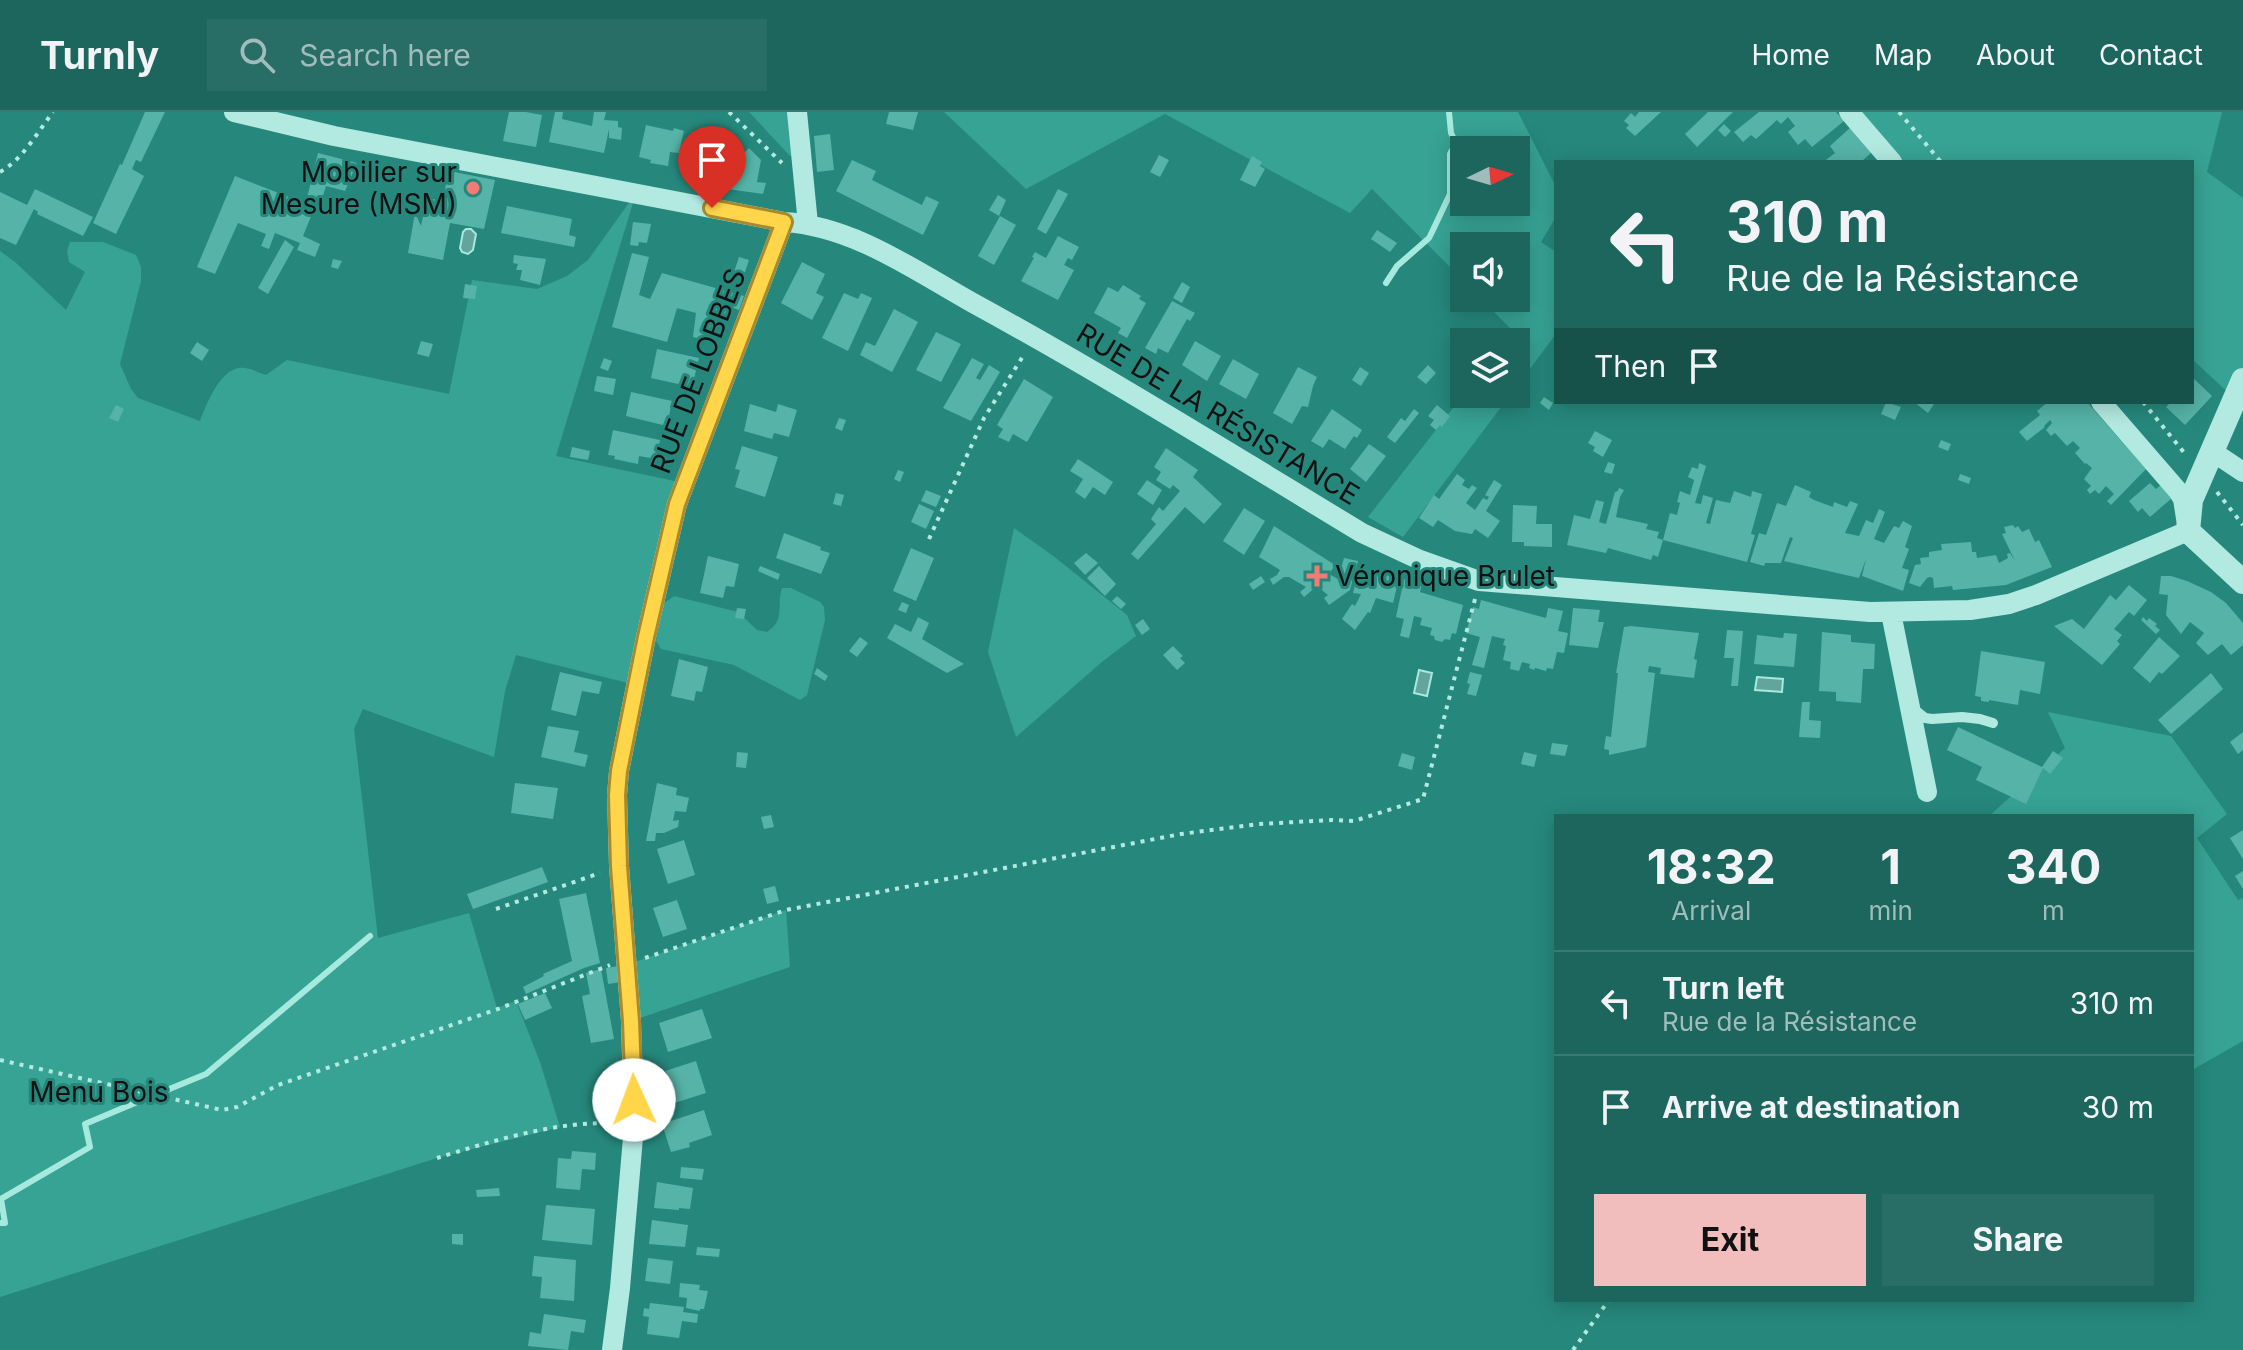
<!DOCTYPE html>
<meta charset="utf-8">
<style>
body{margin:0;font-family:Inter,sans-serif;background:#296e66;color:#f1f3f6;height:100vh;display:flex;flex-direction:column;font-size:30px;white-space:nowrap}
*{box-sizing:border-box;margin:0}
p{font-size:26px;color:#a0bdbc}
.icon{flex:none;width:44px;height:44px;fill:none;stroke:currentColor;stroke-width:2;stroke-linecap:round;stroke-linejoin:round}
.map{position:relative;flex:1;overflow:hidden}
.panel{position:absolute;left:1554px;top:702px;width:640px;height:488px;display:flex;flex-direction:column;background:#1c665d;border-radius:0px;box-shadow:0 4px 20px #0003}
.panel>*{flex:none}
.guide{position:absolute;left:1554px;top:48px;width:640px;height:244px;border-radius:0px;box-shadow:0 4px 20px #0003;background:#1c665d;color:#f1f3f6;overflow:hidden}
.needle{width:52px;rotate:85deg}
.tools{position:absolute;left:1450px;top:24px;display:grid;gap:16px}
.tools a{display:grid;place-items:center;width:80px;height:80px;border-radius:0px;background:#1c665d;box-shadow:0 4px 20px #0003;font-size:40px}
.pin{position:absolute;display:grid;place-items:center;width:68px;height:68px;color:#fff;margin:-82px -34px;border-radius:50% 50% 50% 0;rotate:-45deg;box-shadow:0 0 8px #0007}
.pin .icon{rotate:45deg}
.me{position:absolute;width:88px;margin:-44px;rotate:358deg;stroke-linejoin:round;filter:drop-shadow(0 0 6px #0008)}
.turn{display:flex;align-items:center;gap:28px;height:168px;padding:0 40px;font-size:36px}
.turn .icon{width:104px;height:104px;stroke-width:2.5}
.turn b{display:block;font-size:56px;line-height:68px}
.then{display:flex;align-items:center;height:76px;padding:0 40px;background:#0003;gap:16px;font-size:30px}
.eta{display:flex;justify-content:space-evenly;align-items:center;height:136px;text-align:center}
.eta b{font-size:48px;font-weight:700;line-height:56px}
.button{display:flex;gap:16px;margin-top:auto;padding:16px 40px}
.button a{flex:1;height:92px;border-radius:0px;background:#f1bdbd;color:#111;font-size:32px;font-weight:700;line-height:92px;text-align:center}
.button a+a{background:#296e66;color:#f1f3f6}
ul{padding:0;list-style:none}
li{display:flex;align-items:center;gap:24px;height:104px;padding:0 40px;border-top:2px solid #3a7a72}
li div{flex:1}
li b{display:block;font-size:30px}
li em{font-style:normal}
header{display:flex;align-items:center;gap:48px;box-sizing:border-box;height:112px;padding:0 40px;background:#1c665d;border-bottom:2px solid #3a7a72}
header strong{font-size:38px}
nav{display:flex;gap:44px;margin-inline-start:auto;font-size:28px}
.search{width:560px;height:72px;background:#296e66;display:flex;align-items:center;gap:20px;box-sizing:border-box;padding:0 28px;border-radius:0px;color:#a0bdbc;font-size:30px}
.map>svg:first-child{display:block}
</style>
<header>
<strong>Turnly</strong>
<div class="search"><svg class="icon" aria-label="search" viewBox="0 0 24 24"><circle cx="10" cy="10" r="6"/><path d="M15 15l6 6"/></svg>Search here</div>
<nav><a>Home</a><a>Map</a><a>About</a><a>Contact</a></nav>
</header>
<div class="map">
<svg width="2243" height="1238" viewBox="0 0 2243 1238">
<rect width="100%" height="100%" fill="#26887c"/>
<path fill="#37a394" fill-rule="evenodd" d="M749,0H797L800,44H790Z
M944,0H1518L1556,75V105L1541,130L1556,140V222L1516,275V230H1505L1513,219L1480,186H1516V134H1464V169L1372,77L1350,101L1165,2L1026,77ZM1464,38H1516V90H1464Z
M1849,0H2222L2207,60L2243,86V268L2234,286L2192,247V50H1892Z
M636,81L556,344L684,371L636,573L516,543L505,579L494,645L363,597L354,617L378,826L469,801L497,896L516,889L540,950L560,1015L437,1046L0,1185V139L15,150L66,198L85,160L69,150L67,139L70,130H103L136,143L141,155V169L120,252L131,277L138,286L200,309C206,293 218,263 235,257C245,253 257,260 266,263L287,248L449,282L472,168L537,177L567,164L588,148Z
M1464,282H1511L1403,425L1368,405Z
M1014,416L1052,443L1127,503L1136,524L1103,549L1016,625L988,540Z
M782,476H791L820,490L824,495L825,508L807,583L800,588L734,553L661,537L656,529L663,492L674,484L738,500L757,518L767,520C786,507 776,495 782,476Z
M2048,600L2171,624L2227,702L2197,726L2238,788L2243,786V929L2192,958V704H1989L2065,636Z
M786,798L790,855L631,909L626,853Z"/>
<path fill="#63a49c" stroke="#a6e9df" stroke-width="2" d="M466,117H471L476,122L473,138L468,142L462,140L460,136L463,120Z
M1419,558L1432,561L1427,584L1414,581Z
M1757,565L1783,567L1782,580L1755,578Z"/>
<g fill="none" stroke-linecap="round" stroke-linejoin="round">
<path stroke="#a6e9df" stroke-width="6" d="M1386,171L1397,154L1429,126L1432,120L1450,82V42L1456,31L1451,21L1449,0
M167,978L206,962L370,824
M0,1111H5L1,1087L90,1035L85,1012L142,988"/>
</g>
<path fill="#56b3a7" d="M145,0H165L141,50L136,48L132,57L144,64L116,122L93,111L120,52L122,53Z
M509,0H526L542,3L536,35L503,29Z
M555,0H563L562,7L592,14L594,0H606L604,8L618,9V15L622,16L621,28L609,26V17L604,41L549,30Z
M889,0H918L913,18L886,12Z
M1639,0H1661L1635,24L1626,16L1629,13L1624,9L1631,1L1635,5Z
M1708,0H1733L1697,35L1685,22Z
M1759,0H1836L1844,9L1812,35L1805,27L1798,33L1788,20L1795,14L1788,5L1781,12L1777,8L1756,27L1751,23L1743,30L1734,20Z
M1724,12L1731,19L1725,25L1718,18Z
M646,13L673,19L674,16L684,19L679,41L670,40L668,54L650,51L651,48L639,45Z
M1851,15L1872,40L1861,50H1823L1835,41L1830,34Z
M830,22L834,58L817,60L814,24Z
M749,36L761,48L757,70L766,71L763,82L721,76L725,57L730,58L733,41L742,43Z
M318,41L357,51L345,79L326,74L321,90L307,86Z
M1159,43L1169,48L1160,65L1150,60Z
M1252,44L1262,50L1260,54L1265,57L1255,75L1240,68Z
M852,48L876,59L872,68L922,93L926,84L939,90L923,123L836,79Z
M449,59L495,68L484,117L450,111L443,148L408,141L415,101L421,114L427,86L440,88L441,82L444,81Z
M235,64L307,92L304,99L312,102L303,124L320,132L315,145L297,138L300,131L275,121L269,137L261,134L266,122L238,111L215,162L197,155Z
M35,77L93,105L83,124L37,102L38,100L34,97L16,133L0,126V80L27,93Z
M1058,77L1068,82L1046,122L1037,117Z
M998,83L1006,88L999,104L989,98Z
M507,94L572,107L569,123L576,125L574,135L501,121Z
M1000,104L1016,113L994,153L978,144Z
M633,110L651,112L647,131L639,130L638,134L630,133Z
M1377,118L1397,131L1390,140L1371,127Z
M1058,124L1079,135L1072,148L1068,146L1064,153L1074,158L1058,188L1021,169L1034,146L1032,145L1035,140L1046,146Z
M285,128L294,135L268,182L258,176Z
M632,141L649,145L639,183L650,187L662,161L744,184L739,198L731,195L726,214L718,212L714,229L693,225L696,201L677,196L667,230L612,215Z
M514,143L546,147L540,173L520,168L522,158H516L518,152L513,151Z
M739,145L749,148L743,166L733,163Z
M333,147L342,149L338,157L331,155Z
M802,150L825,162L816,181L824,185L812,208L781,191Z
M1182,170L1190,175L1182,191L1173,186Z
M465,172L477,174L475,187L463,186Z
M1123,173L1141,184L1139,187L1146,191L1127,226L1118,221L1121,216L1094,201L1108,175L1118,180Z
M844,181L858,187L861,181L872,186L848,239L822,226Z
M1172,189L1195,201L1190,209L1187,207L1168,241L1158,236L1156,242L1145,236Z
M894,197L918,210L892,260L860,243L866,230L875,234Z
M936,220L961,232L941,270L916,258Z
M421,229L433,232L429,245L417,242Z
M1195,229L1221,244L1207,269L1182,253Z
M197,230L209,238L202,249L190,241Z
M657,237L699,246L692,275L651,266Z
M604,246L612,249L608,259L600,256Z
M972,246L984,252L976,266L980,268L989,253L1000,260L971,309L943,296Z
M1233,247L1259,262L1246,287L1219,272Z
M1428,253L1436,261L1426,272L1417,265Z
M1298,255L1317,265L1313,274L1308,295L1302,294L1292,312L1273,301Z
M1360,255L1369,261L1361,274L1352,268Z
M597,264L616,267L613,283L594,279Z
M2192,265L2212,284L2185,313L2166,295L2169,292L2167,290H2192Z
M1024,267L1053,285L1027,330L1013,322L1009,330L998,325L1003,317L997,313Z
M631,280L672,289L667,314L626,304Z
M1544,285L1553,291L1549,298L1540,291Z
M1886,290L1901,295L1895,308L1881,302Z
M1914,290H1932L1934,292L1928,301Z
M2048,290H2087L2146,357L2111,393L2107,389L2114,382L2106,374L2099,382L2095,378L2090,382L2087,378L2091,374L2084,367L2092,356L2086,351L2085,352L2075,341L2080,336L2073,329L2067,334L2055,321L2051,324L2046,318L2052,311L2050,308L2044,314L2045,315L2027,329L2019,320L2040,303L2037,299Z
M750,292L776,300L778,292L797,298L789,325L774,321L772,327L744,319Z
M116,293L124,297L118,310L109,306Z
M1437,293L1450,304L1442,315L1440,313L1436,318L1430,313L1434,308L1428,304Z
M1332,297L1362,318L1357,326L1354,324L1345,337L1329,327L1323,336L1311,329Z
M1414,297L1419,301L1395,331L1387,325L1401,306L1405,309Z
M839,306L846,308L842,319L835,316Z
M613,318L660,328L656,347L639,344L638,352L614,347L615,344L608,343Z
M1595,319L1612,328L1603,345L1593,339L1595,335L1588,331Z
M1941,328L1951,332L1948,339L1938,335Z
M1369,332L1386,344L1366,370L1350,357Z
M742,334L778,345L765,385L735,375L740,358L735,357Z
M572,335L590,339L588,348L570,345Z
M1166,336L1198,358L1193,365L1222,392L1204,412L1185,395L1138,448L1131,442L1156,412L1151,407L1159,395L1163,399L1180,379L1173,373L1170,377L1156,368L1161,360L1154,355Z
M1078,347L1113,370L1105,383L1093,375L1085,387L1075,380L1083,367L1070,359Z
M1608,350L1615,352L1612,362L1604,360Z
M1699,351L1706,354L1695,391L1701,392L1703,383L1713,386L1706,411L1710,412L1716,388L1730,391L1734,379L1751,385L1752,379L1762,382L1751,422L1755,423L1747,450L1663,428L1658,445L1653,443L1651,448L1608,436L1606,441L1567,433L1574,403L1590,407L1596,388L1604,390L1599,410L1606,412L1615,380L1618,379L1619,376L1624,378L1620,385L1616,405L1648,412L1646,417L1659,420L1657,426L1663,428L1670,401L1677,403L1680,391L1677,390L1680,379L1690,383L1694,368L1688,365L1692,355L1698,357Z
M898,358L904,360L900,370L894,367Z
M1457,362L1465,368L1462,373L1469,377L1472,373L1477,376L1466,391L1475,398L1483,386L1487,388L1489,385L1485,383L1494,368L1502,373L1486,399L1500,409L1488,426L1475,417L1472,422L1455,419L1438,408L1433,415L1419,406L1434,383L1439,387Z
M1960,362L1971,366L1969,372L1958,368Z
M1147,368L1162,378L1153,393L1137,382Z
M2150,371L2156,377L2161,373L2172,386L2150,405L2142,396L2138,400L2129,389Z
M1795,373L1811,380L1809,385L1814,388L1833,395L1834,390L1847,395L1850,389L1858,392L1845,421L1859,424L1866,408L1873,411L1879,397L1885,400L1874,427L1884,431L1894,414L1899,416L1903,409L1912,414L1905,435L1909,437L1902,456L1909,458L1903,479L1862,464L1866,447L1859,466L1784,449L1793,426L1790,425L1781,451H1765L1764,454L1750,450L1759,421L1766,423L1777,391L1786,394Z
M926,378L941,384L936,395L921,389Z
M836,381L844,383L841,394L833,392Z
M919,392L934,399L926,417L911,410Z
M1513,393L1537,394L1536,412H1552V435L1524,434V430H1512Z
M1244,396L1265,409L1244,443L1223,429Z
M2013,413L2015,416L2018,414L2022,420L2029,417L2035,430L2039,428L2052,455L2006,473L1953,478L1952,474L1934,476L1933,466L1930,465L1927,466L1920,475L1909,471L1915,453L1921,452L1920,446L1929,445V440L1942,438L1941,432L1971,430L1972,440H1976L1977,446L1996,443L1999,451L2008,446L2007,442L2010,441L2015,449L2002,422L2006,421L2004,415Z
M1274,414L1335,453L1329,462L1338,467L1344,446L1358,449L1350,478L1329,493L1324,486L1328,483L1317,474L1304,485L1300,480L1306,475L1289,465H1284L1273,473L1270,467L1277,463L1280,458L1259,445Z
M784,421L821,435L820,438L830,441L821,462L776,446Z
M911,436L934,446L916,489L893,479Z
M1086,441L1098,451L1085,463L1074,451Z
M708,444L739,452L734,475L726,474L723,486L700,481Z
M760,454L780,462L778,468L758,459Z
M1099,454L1116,472L1105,484L1087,466Z
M1359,456L1399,466L1393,491L1376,486L1370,501L1368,500L1355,518L1342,507L1352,492L1355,494L1361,482L1353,481Z
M1261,464L1265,470L1253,478L1249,472Z
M2161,464H2171L2187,469L2211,480L2226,491L2243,511V533L2231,543L2222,532L2208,543L2196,531L2204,521L2190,510L2181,522L2166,503L2168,483L2159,482Z
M1404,467L1422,472L1420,480L1463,493L1456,522L1452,521L1450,528L1445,527L1442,530L1435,528L1434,524L1430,523L1432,516L1420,513L1422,506L1414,504L1409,526L1400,524L1404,507L1396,505Z
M2129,473L2147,488L2134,504L2129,500L2114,517L2122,523L2117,529L2120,532L2102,553L2054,514L2072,507L2084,517L2110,483L2116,488Z
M1117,484L1126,492L1121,497L1112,489Z
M1481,488L1546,506L1548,496L1563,499L1558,519L1568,521L1564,541L1557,540L1553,557L1547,556L1546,559L1535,556L1534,558L1529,556L1530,552L1522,550L1519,559L1510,557L1511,550L1503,548L1506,534L1503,533L1505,527L1492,524L1484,556L1472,553L1480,525L1466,521L1473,495L1479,497Z
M902,490L909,493L906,501L898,498Z
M737,496L746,497L744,507L735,506Z
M1573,496L1600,498L1598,510H1604L1598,536L1569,533Z
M918,505L929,511L922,527L964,552L947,561L887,526L895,512L911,520Z
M2143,505L2147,509L2149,506L2157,512L2155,514L2160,518L2156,522L2141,508Z
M1143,507L1150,517L1142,523L1135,513Z
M1631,514L1699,521L1694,547L1697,548L1694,566L1660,562L1661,556L1649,554L1648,560L1655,561L1646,635L1609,643V638L1604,637L1606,624L1611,625L1618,561H1616L1624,515Z
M1727,518L1743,519L1738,574H1731L1734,546H1724Z
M1822,520L1851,523V530L1875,532L1874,557H1863L1861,591L1836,589V580L1819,579Z
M1784,521L1797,522L1794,555L1754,552L1757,523L1783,526Z
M860,525L868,531L857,545L849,539Z
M2159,525L2180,544L2162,562L2159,560L2150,571L2133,556Z
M1173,534L1183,544L1180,546L1185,551L1177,558L1163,543Z
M1981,539L2045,550L2040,582L2020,578L2018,593L1989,588V590L1981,589V585L1975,584Z
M679,547L708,555L702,580L696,579L694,589L671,584Z
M817,556L828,564L825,569L814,562Z
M560,560L602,570L599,582L582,579L576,604L551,598Z
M1470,560L1482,563L1476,584L1467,582L1470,572L1467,571Z
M2211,561L2223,577L2171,622L2158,608Z
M1802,590H1810L1809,608L1821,609L1820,626L1799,625Z
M548,614L579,619L574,640L588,643L585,655L541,645Z
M1958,615L2042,655L2053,639L2063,646L2050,662L2043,656L2026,692L1976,668L1982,655L1947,638Z
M2243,620V638L2238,642L2230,630Z
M1552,631L1568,633L1565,644L1550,642Z
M737,640L748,641L746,656L736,655Z
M1524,640L1537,643L1534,655L1521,652Z
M1402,641L1415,645L1412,658L1398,654Z
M515,671L558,676L553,707L511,701Z
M657,671L677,676L676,683L689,686L686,700L675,699L673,709L679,708L678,715L664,721H656L655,729H646Z
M771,703L774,715L764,717L761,705Z
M2243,718V747L2230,726Z
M684,728L695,763L668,772L657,737Z
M542,755L548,770L473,797L467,782Z
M2243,759V777L2235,764Z
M775,774L779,789L767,792L763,777Z
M586,781L600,851L584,856L526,882L523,875L544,864L543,862L572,849L559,787Z
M677,788L687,817L663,825L653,796Z
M619,854L621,870L608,872L606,856Z
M601,857L614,927L591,931L582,884L590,882L586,861Z
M545,881L552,896L525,908L518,892Z
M702,897L712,926L668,940L659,911Z
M696,949L706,981L671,992L666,977L671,976L665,959Z
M704,998L712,1023L689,1031L690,1035L671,1040L662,1012Z
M572,1039L596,1041L595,1058L582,1057L580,1078L556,1076L558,1046L571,1047Z
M681,1055L704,1057L702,1068L680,1066Z
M657,1070L693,1076L690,1097L679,1096V1098L654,1096Z
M499,1076L500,1084L477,1085L476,1078Z
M546,1093L595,1097L592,1133L542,1128Z
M652,1108L688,1113L685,1135L649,1132Z
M452,1122H463V1133L452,1132Z
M697,1135L720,1137L719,1145L696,1143Z
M534,1144L576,1148L574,1189L540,1186L542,1165L532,1164Z
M648,1146L673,1149L670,1172L645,1169Z
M680,1171L700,1173L699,1178L708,1179L704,1197H700V1199L686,1196L687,1186L679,1185Z
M650,1191L684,1195L683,1200L698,1202L697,1211L682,1209L679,1226L647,1222L649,1205L643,1204L644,1196L649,1197Z
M544,1202L586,1208L584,1221L571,1219L568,1238L528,1234L530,1220L541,1222Z"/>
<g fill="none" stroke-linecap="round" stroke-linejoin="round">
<path stroke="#b2e9e1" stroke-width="4" stroke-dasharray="4 6" stroke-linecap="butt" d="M729,0L782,51
M1899,0L1941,50
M0,60C23,47 37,21 53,0
M2143,290L2186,343
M2217,380L2243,413
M929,427L984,306L1025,241
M496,797L600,761
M645,846L786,798L1181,722L1259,712L1332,708L1354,709L1423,687L1475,487
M0,948L222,998L237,995L278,973L498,897L610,853
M437,1046C489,1030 562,1007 616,1012
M1573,1238L1609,1188"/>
<path stroke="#b2e9e1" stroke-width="10" d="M1911,595L1925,606L1932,607L1962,605L1980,607L1993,611"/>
<path stroke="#b2e9e1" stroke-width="20" d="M234,0L334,24L784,110C853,114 914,158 973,191C1105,263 1233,343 1362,421L1420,448L1479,469L1870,500L1970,498L2009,492L2036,483L2188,419L2183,387L2178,379L2101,290
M797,0L808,112
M1849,0L1892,50
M2213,340L2243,360
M1891,501L1927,680
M612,1238L620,1176L634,1014L631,909L619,754L617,683L619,659L646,525L677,392L784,110"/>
<path stroke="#b2e9e1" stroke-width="24" d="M2243,268L2191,388L2188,419L2243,470"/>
</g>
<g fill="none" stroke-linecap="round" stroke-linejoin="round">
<defs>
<path id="route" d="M634,988L631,909L619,754L617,683L619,659L646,525L677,392L784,110L712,96"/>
</defs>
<use href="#route" stroke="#a68a30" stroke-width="20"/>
<use href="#route" stroke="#ffd54a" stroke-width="14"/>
</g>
<g fill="#f27a77" stroke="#26887c" stroke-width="3">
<circle cx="473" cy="76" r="8"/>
<path d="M1313 452h8v8h8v8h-8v8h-8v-8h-8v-8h8z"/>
</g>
<g text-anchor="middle" stroke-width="6" stroke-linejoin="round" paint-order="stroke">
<g font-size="28" fill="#111" stroke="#26887c" text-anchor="end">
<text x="457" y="70">Mobilier sur<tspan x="457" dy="32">Mesure (MSM)</tspan></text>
<text x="1335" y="474" text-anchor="start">Véronique Brulet</text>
</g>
<g font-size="28" fill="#111" stroke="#26887c">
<text transform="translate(698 259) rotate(-69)" y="10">RUE DE LOBBES</text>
<text transform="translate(1218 302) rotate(31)" y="10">RUE DE LA RÉSISTANCE</text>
</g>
<g font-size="28" fill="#111" stroke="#26887c">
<text x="99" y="990">Menu Bois</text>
</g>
</g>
</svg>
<div class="tools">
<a><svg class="needle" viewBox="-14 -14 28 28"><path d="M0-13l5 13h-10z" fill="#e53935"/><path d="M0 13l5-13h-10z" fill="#a0bdbc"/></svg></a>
<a><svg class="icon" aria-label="sound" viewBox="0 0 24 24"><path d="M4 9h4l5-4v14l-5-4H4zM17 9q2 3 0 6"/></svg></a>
<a><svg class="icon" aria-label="layers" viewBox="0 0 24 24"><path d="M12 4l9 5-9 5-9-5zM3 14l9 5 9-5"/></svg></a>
</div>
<div class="pin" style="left:712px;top:96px;background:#d93025"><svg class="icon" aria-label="arrive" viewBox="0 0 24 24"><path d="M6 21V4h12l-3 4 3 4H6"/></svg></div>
<svg class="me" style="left:634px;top:988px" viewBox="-20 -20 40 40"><circle r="19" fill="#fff"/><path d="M0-13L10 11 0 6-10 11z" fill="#ffd54a"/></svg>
<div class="guide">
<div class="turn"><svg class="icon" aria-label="left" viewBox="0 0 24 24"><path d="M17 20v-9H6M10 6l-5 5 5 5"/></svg><div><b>310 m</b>Rue de la Résistance</div></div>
<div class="then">Then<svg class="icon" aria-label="arrive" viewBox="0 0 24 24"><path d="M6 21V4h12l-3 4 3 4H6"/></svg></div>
</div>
<section class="panel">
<div class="eta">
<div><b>18:32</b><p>Arrival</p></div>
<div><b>1</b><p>min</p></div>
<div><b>340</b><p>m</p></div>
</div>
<ul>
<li><svg class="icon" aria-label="left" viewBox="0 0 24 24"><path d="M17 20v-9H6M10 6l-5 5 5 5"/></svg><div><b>Turn left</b><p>Rue de la Résistance</p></div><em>310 m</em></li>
<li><svg class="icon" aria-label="arrive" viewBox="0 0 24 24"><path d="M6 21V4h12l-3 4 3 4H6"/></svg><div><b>Arrive at destination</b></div><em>30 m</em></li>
</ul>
<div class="button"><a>Exit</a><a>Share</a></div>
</section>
</div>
